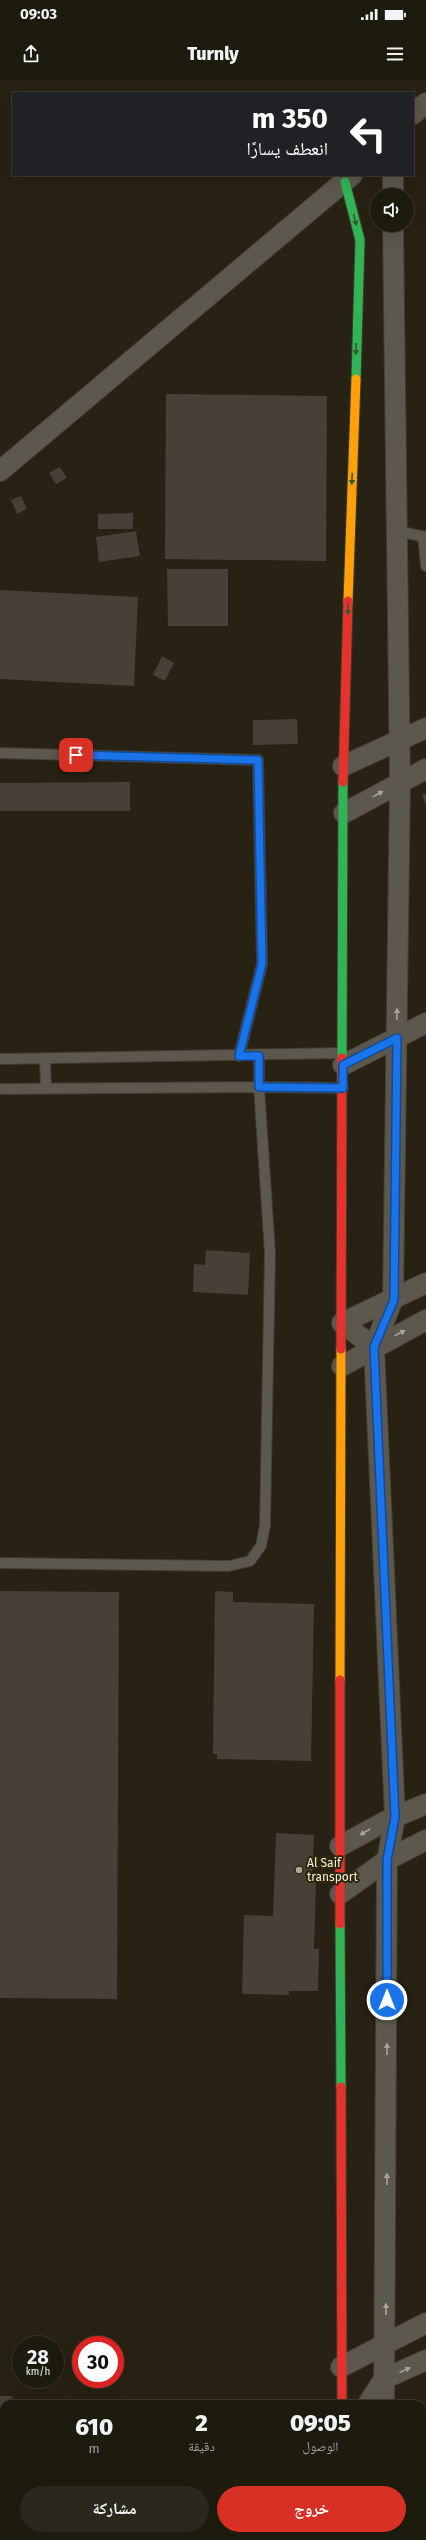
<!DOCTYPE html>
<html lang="ar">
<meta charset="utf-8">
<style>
body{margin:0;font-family:"Fira Sans","Noto Naskh Arabic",sans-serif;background:#2a271c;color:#f1f3f6;direction:rtl;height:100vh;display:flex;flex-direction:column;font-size:15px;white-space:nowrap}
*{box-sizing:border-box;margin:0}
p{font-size:13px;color:#a0a19e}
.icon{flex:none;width:22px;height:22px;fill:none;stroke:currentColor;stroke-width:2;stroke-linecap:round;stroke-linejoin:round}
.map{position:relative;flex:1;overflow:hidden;direction:ltr}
.drawer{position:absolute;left:0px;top:2320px;width:426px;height:140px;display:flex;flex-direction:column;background:#1d1a0e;border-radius:12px 12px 0 0;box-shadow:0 4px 16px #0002,0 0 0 1px #3b382e;direction:rtl}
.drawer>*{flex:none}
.guide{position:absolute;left:12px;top:12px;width:402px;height:84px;border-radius:0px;box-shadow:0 4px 16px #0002,0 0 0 1px #3b382e;direction:rtl;background:#202124;color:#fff;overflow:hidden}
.tools{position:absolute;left:370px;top:108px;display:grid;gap:8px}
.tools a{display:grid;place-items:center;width:44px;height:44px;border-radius:50%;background:#1d1a0e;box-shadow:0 4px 16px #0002,0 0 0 1px #3b382e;font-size:20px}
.speed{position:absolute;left:12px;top:2256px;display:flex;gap:8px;font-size:20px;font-weight:700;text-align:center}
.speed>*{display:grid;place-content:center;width:52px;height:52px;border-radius:50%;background:#1d1a0e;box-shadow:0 4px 16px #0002,0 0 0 1px #3b382e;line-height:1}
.speed small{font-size:10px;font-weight:400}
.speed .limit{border:6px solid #d22;background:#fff;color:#111}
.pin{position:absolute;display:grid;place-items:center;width:34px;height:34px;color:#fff;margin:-17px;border-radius:8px;box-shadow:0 2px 6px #0006}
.me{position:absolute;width:44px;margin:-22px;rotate:0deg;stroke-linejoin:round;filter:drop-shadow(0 0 3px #0008)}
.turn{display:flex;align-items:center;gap:14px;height:84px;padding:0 20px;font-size:18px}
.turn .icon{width:52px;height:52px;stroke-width:2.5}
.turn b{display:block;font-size:28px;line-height:34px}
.eta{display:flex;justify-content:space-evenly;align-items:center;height:68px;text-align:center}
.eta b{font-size:24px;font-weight:800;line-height:28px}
.action{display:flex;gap:8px;margin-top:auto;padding:8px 20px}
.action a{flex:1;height:46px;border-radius:24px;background:#d93025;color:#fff;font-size:16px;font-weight:800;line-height:46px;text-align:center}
.action a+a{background:#2a271c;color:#f1f3f6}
.status{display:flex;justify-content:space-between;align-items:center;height:28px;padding:0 20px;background:#1d1a0e;direction:ltr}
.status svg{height:11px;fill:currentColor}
header{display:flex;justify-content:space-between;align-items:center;height:52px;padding:0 20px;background:#1d1a0e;font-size:18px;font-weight:800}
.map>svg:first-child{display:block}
</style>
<div class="status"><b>09:03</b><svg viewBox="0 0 49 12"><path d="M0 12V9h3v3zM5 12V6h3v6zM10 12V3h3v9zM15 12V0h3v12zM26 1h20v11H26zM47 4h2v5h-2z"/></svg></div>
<header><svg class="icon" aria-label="menu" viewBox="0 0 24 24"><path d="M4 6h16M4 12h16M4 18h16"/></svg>Turnly<svg class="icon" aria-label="share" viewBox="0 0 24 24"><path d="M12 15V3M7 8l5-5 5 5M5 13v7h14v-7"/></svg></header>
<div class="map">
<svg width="426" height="2460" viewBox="0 0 426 2460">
<rect width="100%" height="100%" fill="#272213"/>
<path fill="#483f37" d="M166,314L327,316L326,481L165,479Z
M60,387L67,398L56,404L49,393Z
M21,416L27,429L17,434L11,420Z
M133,433V449H98V434Z
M136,451L140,476L99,482L96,457Z
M167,489H228V546H168Z
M0,510L138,517L134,606L0,599Z
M162,576L174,583L165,601L153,595Z
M297,639L298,664L253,665V640Z
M130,702V731H0V703Z
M426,714V726L422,715Z
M206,1170L250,1173L248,1215L193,1212L194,1184L205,1185Z
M0,1511L119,1512L117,1919L0,1918Z
M215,1511L233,1512V1522L314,1524L311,1681L217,1679V1674H213Z
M276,1753L314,1755L312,1802H316L314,1869H319L318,1911H289V1915L242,1914L244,1835L273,1836Z
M0,2316H12V2324H4V2337H0Z
M426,2334V2460H418V2456H422V2337Z
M0,2443H4V2456H36V2460H0Z
M107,2456H279V2460H107Z"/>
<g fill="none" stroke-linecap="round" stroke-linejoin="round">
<defs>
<path id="lane" d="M397,451L426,457
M423,456L426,486
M0,673L258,680L262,884L239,976
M0,979L343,973
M45,979L46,1008
M0,1009L259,1007L343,1008
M0,1483L229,1486L250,1481L261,1466L265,1445L270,1173L259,1007V976"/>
<path id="street" d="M413,34L426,23
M393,95V115
M0,391L352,95
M343,686L426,648
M344,733L426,689
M343,985L426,943
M374,1267L342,1243L426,1203
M342,1286L426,1240
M340,1766L388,1740L426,1724
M340,1814L387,1780L426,1760
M341,2287L426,2243
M368,2324L384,2299L426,2280
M384,2324L387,1780L395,1737L374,1267L393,1219L400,702L393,145
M0,2361H4
M48,2460V2456
M342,2460V2456
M384,2460V2456"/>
<path id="fast" d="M345,102L360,160L356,299
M342,978L343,702
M340,1844L341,2007"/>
<path id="slow" d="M348,521L356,299
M340,1600L341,1269"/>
<path id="jam" d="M343,702L348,521
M341,1269L342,978
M340,1844V1600
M341,2007L342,2324"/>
</defs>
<use href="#lane" stroke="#413d32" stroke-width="12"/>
<use href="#street" stroke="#413d32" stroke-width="22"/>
<use href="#fast" stroke="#413d32" stroke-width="11"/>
<use href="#slow" stroke="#413d32" stroke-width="11"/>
<use href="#jam" stroke="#413d32" stroke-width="11"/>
<use href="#lane" stroke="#5c584d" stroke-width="10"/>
<use href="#street" stroke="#5c584d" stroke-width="20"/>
<use href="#fast" stroke="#30b455" stroke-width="9"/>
<use href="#slow" stroke="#ff9f0a" stroke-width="9"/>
<use href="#jam" stroke="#e5322d" stroke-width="9"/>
</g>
<defs><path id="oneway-solid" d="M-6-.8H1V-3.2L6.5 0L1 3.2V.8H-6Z"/></defs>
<g fill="#2f5f29">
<use href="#oneway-solid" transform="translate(355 140) rotate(76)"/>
<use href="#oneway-solid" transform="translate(356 269) rotate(92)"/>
<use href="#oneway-solid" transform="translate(352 399) rotate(92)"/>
<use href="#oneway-solid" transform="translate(348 529) rotate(92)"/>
</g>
<g fill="#a8a496">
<use href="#oneway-solid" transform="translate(378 714) rotate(-29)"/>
<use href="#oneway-solid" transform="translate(397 934) rotate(-89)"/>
<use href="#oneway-solid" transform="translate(400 1253) rotate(-27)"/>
<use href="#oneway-solid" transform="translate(365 1752) rotate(150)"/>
<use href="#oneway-solid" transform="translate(387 1969) rotate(-90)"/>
<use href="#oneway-solid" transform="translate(387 2099) rotate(-90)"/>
<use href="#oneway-solid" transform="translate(386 2229) rotate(-90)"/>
<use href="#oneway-solid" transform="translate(405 2290) rotate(-24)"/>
</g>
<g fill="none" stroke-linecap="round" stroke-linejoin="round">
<defs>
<path id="route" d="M76,675L258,680L262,884L239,976H259V1007L343,1008V985L397,958L394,1220L374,1267L395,1737L387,1780V1920"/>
</defs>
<use href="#route" stroke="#114b97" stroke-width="10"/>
<use href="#route" stroke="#1a73e8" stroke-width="7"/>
</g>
<circle fill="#ada898" stroke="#2f270b" stroke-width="1.5" cx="299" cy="1790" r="4"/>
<g text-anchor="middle" stroke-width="4" stroke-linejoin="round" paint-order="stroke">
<g font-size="12" fill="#f5f0e0" stroke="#2f270b" text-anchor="start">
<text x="307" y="1787">Al Saif<tspan x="307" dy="14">transport</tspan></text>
</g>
</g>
</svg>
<div class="tools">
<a><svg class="icon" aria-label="sound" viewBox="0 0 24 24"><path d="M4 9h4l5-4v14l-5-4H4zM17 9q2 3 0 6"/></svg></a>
</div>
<div class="speed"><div>28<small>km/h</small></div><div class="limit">30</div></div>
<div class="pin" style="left:76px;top:675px;background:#d93025"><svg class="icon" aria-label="arrive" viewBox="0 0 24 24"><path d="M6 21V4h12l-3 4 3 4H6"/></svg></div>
<svg class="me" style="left:387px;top:1920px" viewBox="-20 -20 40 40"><circle r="17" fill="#1a73e8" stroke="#fff" stroke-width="3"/><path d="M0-11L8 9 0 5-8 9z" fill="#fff"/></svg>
<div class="guide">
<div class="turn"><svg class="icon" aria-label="left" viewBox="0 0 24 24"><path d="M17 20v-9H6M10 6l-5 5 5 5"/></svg><div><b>350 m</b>انعطف يسارًا</div></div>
</div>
<section class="drawer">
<div class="eta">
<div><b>09:05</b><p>الوصول</p></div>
<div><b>2</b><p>دقيقة</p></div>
<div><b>610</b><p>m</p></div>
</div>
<div class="action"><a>خروج</a><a>مشاركة</a></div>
</section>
</div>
